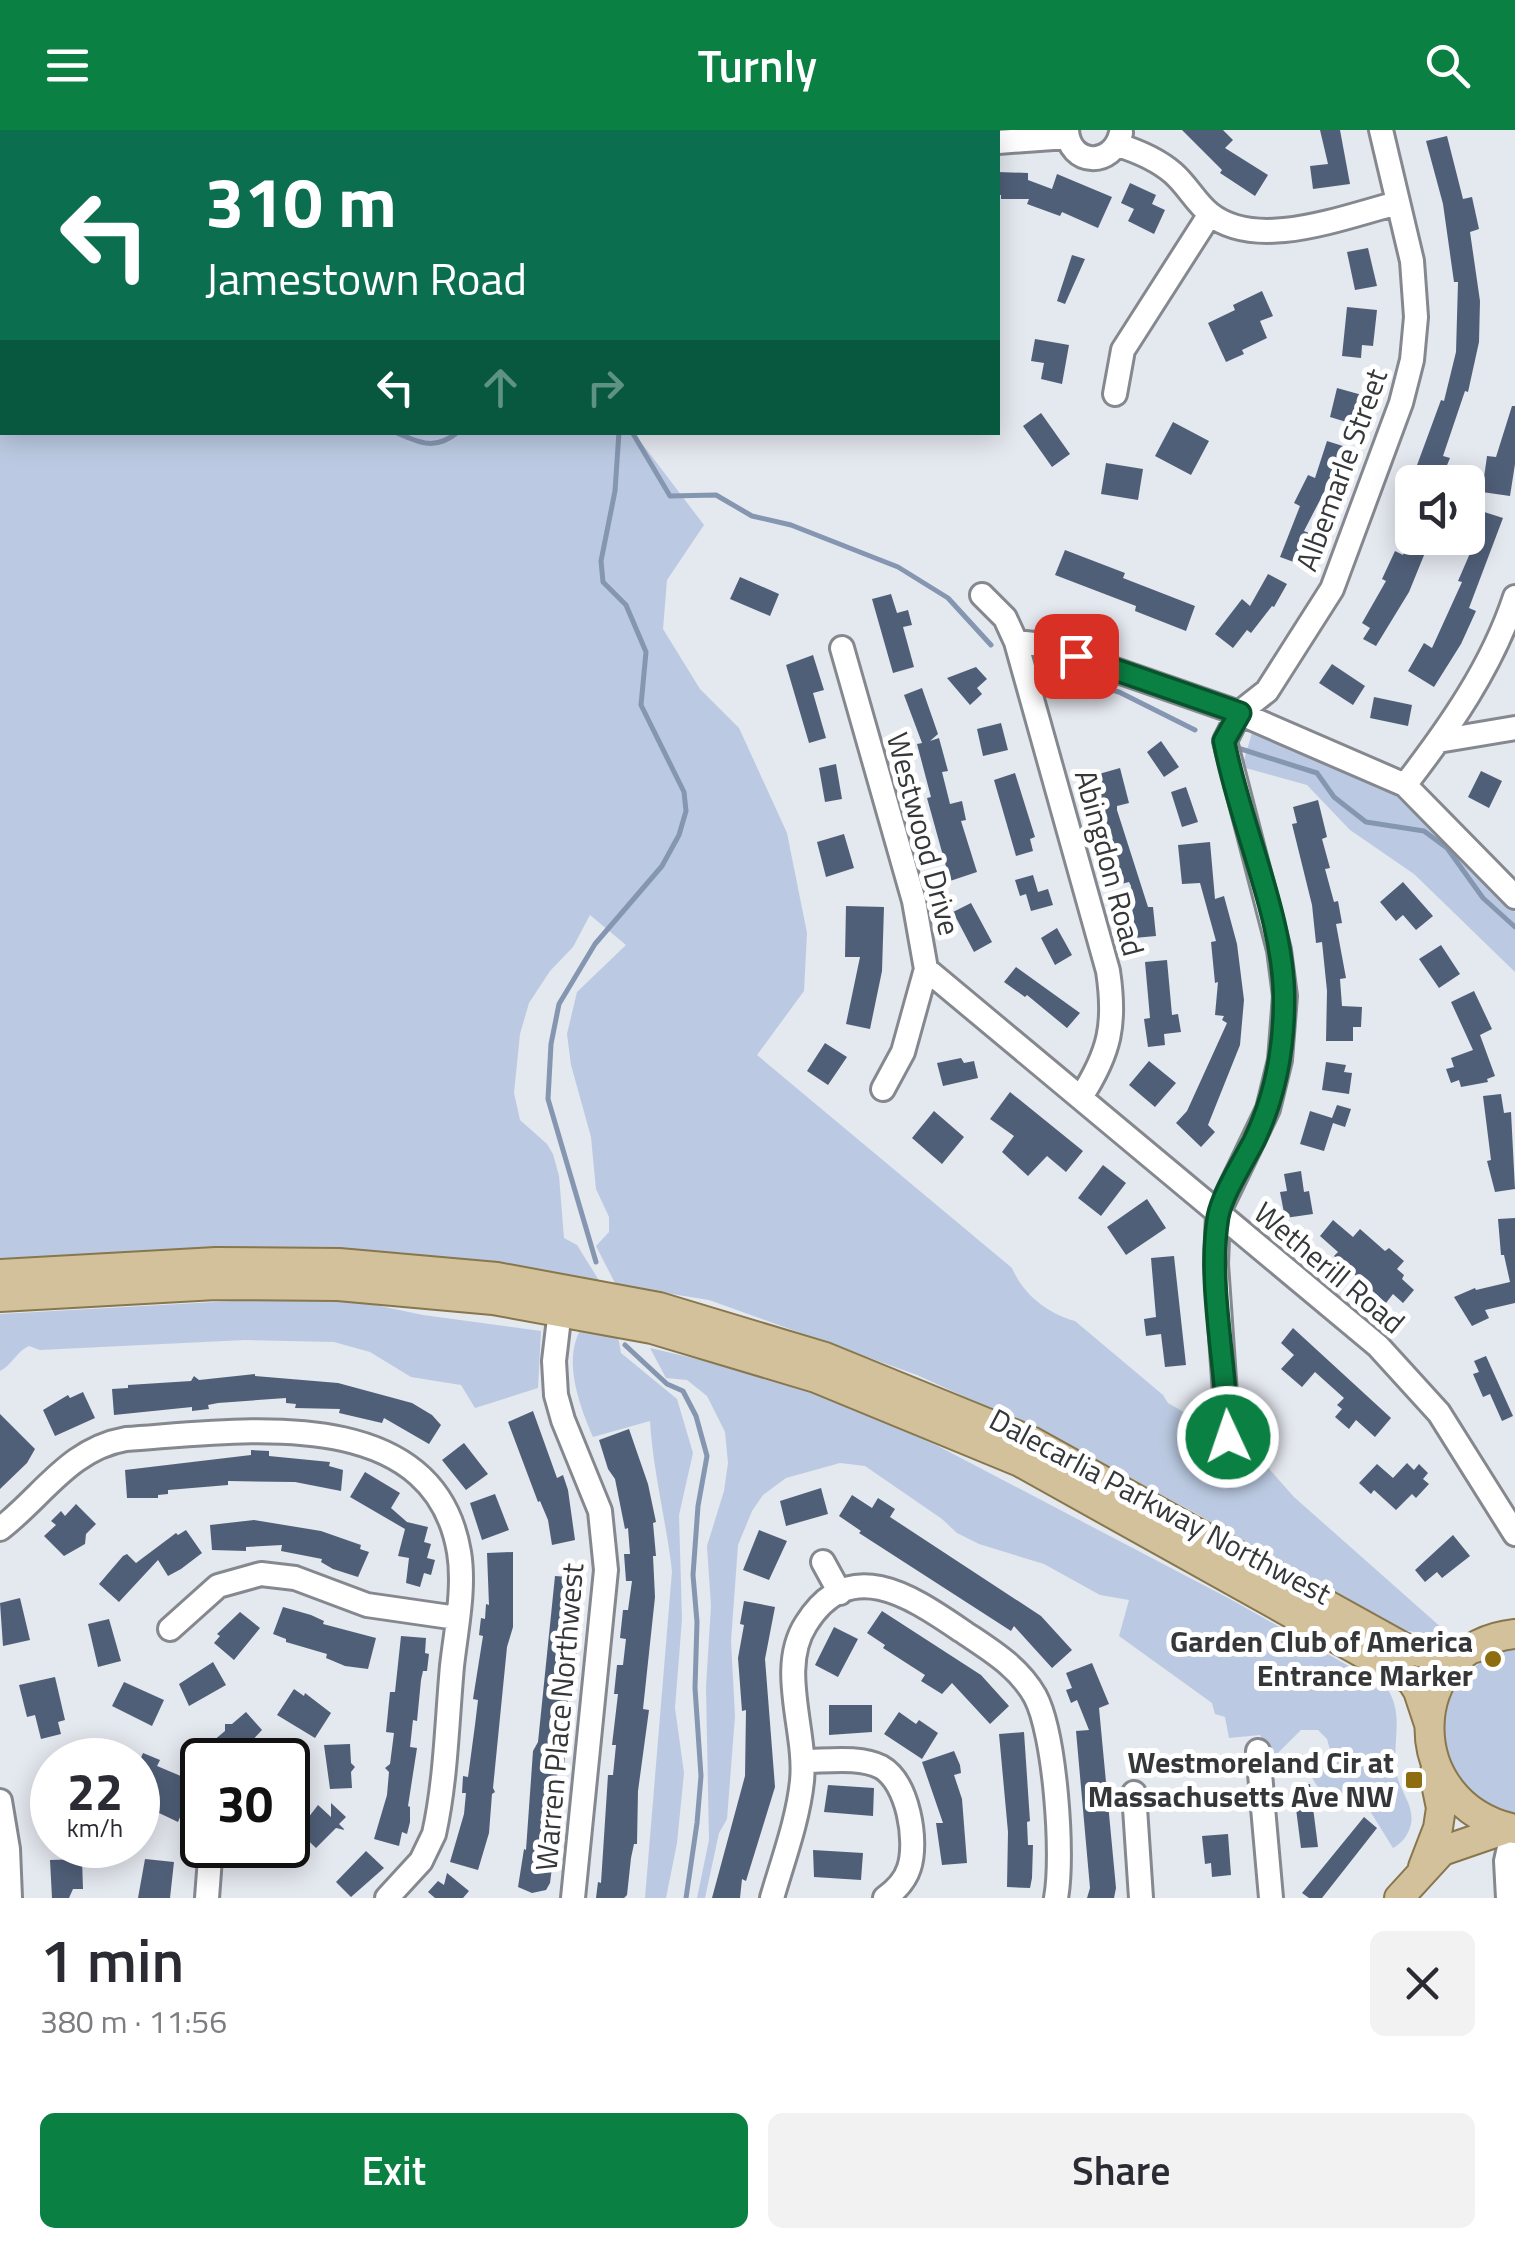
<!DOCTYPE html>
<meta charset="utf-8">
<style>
body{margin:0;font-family:"Titillium Web",sans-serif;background:#f2f2f3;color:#2b2b33;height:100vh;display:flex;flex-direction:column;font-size:38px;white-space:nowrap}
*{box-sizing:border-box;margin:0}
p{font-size:32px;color:#7c7c81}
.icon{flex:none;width:55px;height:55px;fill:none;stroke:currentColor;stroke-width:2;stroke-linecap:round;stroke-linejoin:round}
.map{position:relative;height:1768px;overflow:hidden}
.drawer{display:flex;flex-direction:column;background:#fff;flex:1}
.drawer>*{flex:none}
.hud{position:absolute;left:0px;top:0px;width:1000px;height:305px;box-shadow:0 5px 25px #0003;background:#0b6e4f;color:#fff;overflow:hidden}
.controls{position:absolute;left:1395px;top:335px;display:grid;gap:20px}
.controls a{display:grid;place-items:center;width:90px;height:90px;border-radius:15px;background:#fff;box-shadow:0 5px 25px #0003;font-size:50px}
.speed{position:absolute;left:30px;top:1608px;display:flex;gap:20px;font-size:50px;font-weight:700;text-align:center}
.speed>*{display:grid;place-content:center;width:130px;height:130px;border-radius:50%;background:#fff;box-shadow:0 5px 25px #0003;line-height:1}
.speed small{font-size:25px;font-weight:400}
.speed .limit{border:5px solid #111;border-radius:15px;background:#fff;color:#111}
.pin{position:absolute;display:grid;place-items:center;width:85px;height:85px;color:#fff;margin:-42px;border-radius:20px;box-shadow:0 5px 15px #0006}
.me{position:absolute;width:110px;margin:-55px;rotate:357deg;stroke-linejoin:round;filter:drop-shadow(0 0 8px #0008)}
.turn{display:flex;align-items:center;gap:35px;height:210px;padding:0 40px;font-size:45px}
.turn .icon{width:130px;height:130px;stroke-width:2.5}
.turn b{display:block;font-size:70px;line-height:85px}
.lanes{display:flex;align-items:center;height:95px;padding:0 40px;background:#0003;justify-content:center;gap:50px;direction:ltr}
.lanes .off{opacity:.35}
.round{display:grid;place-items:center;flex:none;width:105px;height:105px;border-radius:15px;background:#f2f2f3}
.headline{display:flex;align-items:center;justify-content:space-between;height:170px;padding:0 40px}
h1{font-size:60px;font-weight:600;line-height:75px}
.primary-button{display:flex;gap:20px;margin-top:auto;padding:20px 40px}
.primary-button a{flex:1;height:115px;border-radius:15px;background:#0b8043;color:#fff;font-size:40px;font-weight:600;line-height:115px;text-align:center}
.primary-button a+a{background:#f2f2f3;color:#2b2b33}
header{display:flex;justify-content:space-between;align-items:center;height:130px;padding:0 40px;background:#0b8043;color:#fff;font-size:45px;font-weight:600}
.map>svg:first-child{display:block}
</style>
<header><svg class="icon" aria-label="menu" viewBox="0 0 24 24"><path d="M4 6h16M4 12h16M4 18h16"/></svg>Turnly<svg class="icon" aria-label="search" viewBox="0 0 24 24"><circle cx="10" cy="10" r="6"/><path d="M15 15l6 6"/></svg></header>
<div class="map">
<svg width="1515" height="1768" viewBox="0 0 1515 1768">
<rect width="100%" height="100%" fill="#e4e8ef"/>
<path fill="#bbcae2" d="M0,220L2,302L634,303L704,395L667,450L663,499L700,559L739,598L787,703L807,803L804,861L757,925L1012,1138C1023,1164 1047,1183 1075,1191L1163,1265L1168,1273L1255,1323L1294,1367L1443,1499L1428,1504L1387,1498L1199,1385L1059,1310L917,1245L709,1170L616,1155L596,1116L609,1102V1087L596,1059L591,1007L571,935L567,904L577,862L626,815L590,785L573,817L550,841L529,873L520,904L514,963L520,990L547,1014L553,1024L559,1046L564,1108L577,1115L600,1152L408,1123L278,1117L0,1129Z
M1252,603L1395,665L1515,782V842L1414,744L1350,700L1307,655L1242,637Z
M271,1169L366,1173L423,1185L541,1201L538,1258L475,1278L461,1255L411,1247L370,1222L334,1212L245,1210L40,1220L29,1216C16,1222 12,1235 0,1241V1184Z
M585,1193L617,1201L621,1223L677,1269L693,1323L679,1385L682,1489L675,1578L684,1643L677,1713L666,1768H645L672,1441C666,1390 653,1341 650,1291L593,1307C579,1274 560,1225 585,1193Z
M650,1218L749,1241L823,1265L938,1316L1230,1469L1386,1557C1407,1586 1389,1617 1398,1649C1403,1665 1414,1677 1411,1694C1408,1706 1402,1713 1393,1718L1365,1673C1339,1665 1317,1671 1309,1638L1326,1629L1330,1620L1327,1609L1318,1600H1301L1274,1627L1260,1605L1229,1608L1225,1587L1215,1584L1212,1573L1119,1506L1129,1470L1100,1465L1044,1434L979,1414L957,1403L942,1389L865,1336L840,1333L786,1348L763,1365L752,1381L738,1415L731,1511L735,1586L727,1689L719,1703L705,1768H697L709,1710L706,1557L711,1476L707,1416L724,1361L728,1333L725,1302L707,1266L687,1250L666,1248Z
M1515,1518V1690L1488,1682L1454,1651L1441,1607L1443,1584L1459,1550L1488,1526Z"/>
<path fill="#8596b1" d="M0,0H366L372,2H2V88Z"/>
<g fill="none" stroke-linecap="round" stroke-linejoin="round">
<path stroke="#8596b1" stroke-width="5" d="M522,0L525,2
M0,252L2,253
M395,302C420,313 435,321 458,302
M632,302L670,366L716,365L752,386L791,395L898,437L948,468L991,515
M1045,541L1119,562L1195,600
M1241,619L1317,643L1334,667L1366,692L1424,701L1447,718L1483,768L1515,797
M596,1132L548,969L551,914L559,874L595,814L662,736L679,705L686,681L684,662L641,575L646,522L626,475L603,452L601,431L615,361L619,302
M625,1215L667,1254L683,1261L696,1286L707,1326L698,1376L693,1445L697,1492L695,1558L701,1646L697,1693L686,1768"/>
</g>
<path fill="#505f78" d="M1182,0H1223L1233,10L1225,18L1268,45L1255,66L1220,43L1222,40Z
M1320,0H1340L1350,54L1313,59L1310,36L1328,34Z
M1447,6L1463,69L1472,67L1479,99L1470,102L1480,171L1479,212L1468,262L1465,261L1443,326L1450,328L1440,352H1430L1413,346L1441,270L1444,271L1456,222L1458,152H1454L1443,74L1426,11Z
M998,42L1028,43V50L1052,59L1057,44L1112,67L1098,98L1062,82L1060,86L1027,74L1029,69H1001V65H998Z
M1130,53L1156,65L1152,74L1165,80L1154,104L1128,91L1134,79L1121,73Z
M1368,118L1377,156L1355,160L1347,122Z
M1072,125L1085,129L1065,174L1057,171Z
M1262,161L1273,186L1260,191L1267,208L1242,220L1244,224L1226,232L1208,193L1235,180L1233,175Z
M1347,177L1377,180L1373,216L1362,215L1361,228L1342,226Z
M1035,209L1069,215L1062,254L1041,249L1044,233L1031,231Z
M1337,258L1362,265L1353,294L1330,287Z
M1512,276H1515V334L1510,366L1482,362L1487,326L1496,327Z
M1041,283L1070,324L1052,337L1023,296Z
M1173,292L1209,311L1191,345L1155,326Z
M1327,311L1346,317L1337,344L1334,343L1304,401L1314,405L1302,435L1280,427L1300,376L1294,373L1308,345L1315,348Z
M1106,333L1143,339L1138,370L1101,364Z
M1478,380L1503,388L1469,478L1476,481L1461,514L1434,557L1408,541L1424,513L1432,518L1462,452L1458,451L1474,414L1467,411Z
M1409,408H1431L1409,462L1376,516L1363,509L1370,498L1362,493L1386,451L1382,449L1395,421L1403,425Z
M1065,420L1125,443L1123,448L1195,476L1186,501L1135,481L1136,476L1055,445Z
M1268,444L1287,454L1274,477L1272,476L1251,503L1247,500L1233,518L1215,504L1242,469L1250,476Z
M740,447L779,464L770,486L730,469Z
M891,464L897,483L908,480L912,495L903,497L914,537L893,543L872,469Z
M813,525L824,560L813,563L826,608L809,613L786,535Z
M1332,534L1365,556L1353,575L1319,553Z
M976,537L987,549L977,558L982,564L970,575L947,548Z
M922,558L938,604L930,611L939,608L948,641L942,642L950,674L962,671L966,690L961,691L977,742L950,751L927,668L931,667L917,614L922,613L904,565Z
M1374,567L1412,575L1408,596L1370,588Z
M1001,593L1008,620L983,626L977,599Z
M1161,611L1179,637L1164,647L1147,622Z
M836,634L842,669L825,672L819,638Z
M1120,638L1129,673L1117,676V680L1148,777H1153L1156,806L1134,808L1131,756L1129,752L1121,754L1092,646Z
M1481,641L1502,651L1489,678L1468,667Z
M1015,643L1035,707L1030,709L1033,721L1016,726L994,650Z
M1186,657L1198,692L1182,697L1171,662Z
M1318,670L1327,707L1322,709L1330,738L1325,739L1334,772L1338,771L1342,793L1336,794L1346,848L1340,849L1342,876L1362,877L1361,897H1353V911H1326L1327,861L1322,812L1316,813L1312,775L1292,694L1297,693L1293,677Z
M844,704L854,738L826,747L817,712Z
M1210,712L1215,769L1224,766L1237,814L1244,870L1240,915L1208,995L1215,1002L1201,1017L1176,993L1187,981L1227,893L1222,890L1224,886L1215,885L1218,852L1215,853L1211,812L1216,811L1200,753L1182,754L1178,715Z
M1033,745L1038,762L1048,759L1053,775L1031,781L1026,764L1020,766L1015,750Z
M1403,752L1433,786L1416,800L1403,785L1396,791L1380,772Z
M971,773L992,812L974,822L953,782Z
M846,776L884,777L882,841L870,899L846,894L860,827H845Z
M1057,798L1072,825L1055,835L1041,808Z
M1441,815L1460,844L1439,858L1419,829Z
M1167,830L1172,885L1178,884L1181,902L1164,904L1165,915L1148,917L1144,889L1150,888L1145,832Z
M1016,837L1080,883L1067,898L1027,865L1025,867L1004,852Z
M1474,861L1492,899L1480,905L1495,946L1487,949L1488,952L1461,957L1459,950L1451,953L1446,939L1454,937L1451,928L1473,920L1451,872Z
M825,913L847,927L828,955L807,941Z
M961,928L964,933L974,931L978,948L943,956L937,933Z
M1149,931L1176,953L1155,977L1129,955Z
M1326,932L1346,935L1344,942L1352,943L1349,964L1322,960Z
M1010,962L1083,1021L1066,1042L1047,1026L1028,1046L1002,1022L1014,1006L990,989Z
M1501,964L1504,983L1511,982L1515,1059L1495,1062L1487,1031L1491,1030L1483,966Z
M1337,975L1351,979L1345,997L1333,993L1324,1021L1300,1014L1310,981L1332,988Z
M934,981L964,1007L942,1034L912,1008Z
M1103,1035L1126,1053L1101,1086L1078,1068Z
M1301,1041L1304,1062L1309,1061L1313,1084L1285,1088L1280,1062L1287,1061L1284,1044Z
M1147,1069L1166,1098L1126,1125L1107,1097Z
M1515,1088V1173L1485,1180L1489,1188L1472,1196L1454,1167L1475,1158L1476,1160L1510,1152L1504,1125H1501L1498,1089Z
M1333,1090L1353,1107L1360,1099L1385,1121L1389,1118L1404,1131L1397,1139L1404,1145L1402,1149L1414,1160L1403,1173L1393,1164L1386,1173L1334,1126L1338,1122L1320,1106Z
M1174,1126L1186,1235L1165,1237L1161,1204L1146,1206L1144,1189L1156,1187L1151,1128Z
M1293,1198L1391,1288L1375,1307L1356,1290L1349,1299L1335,1287L1342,1279L1337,1275L1344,1268L1315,1242L1302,1257L1281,1239L1294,1225L1281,1213Z
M1486,1226L1513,1286L1502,1291L1490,1264L1483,1267L1473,1244L1479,1242L1474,1231Z
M255,1244V1246L338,1253L412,1273L432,1285L441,1295L429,1314L384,1288L382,1293L339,1283L340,1279L295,1278L296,1274L286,1273V1268L218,1273L208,1275L209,1279L192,1281V1277L114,1285L112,1259L128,1258V1255L191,1251L194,1246L199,1250Z
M83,1262L95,1288L55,1306L43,1280L68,1265L70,1268Z
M533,1281L557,1348L563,1345L568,1360L575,1410L552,1415L548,1390L540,1371L538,1372L508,1292Z
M0,1284L35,1319L27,1333L0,1359Z
M629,1299L648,1354L656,1392L653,1393L656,1426H653L655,1467L643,1579L649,1580L638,1661L637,1714H634L631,1728L627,1765L624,1768H596L598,1752L601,1753L608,1645H613L616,1615H612L618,1564H614L617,1535H623L626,1509L620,1508L623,1480H628L632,1451H626L624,1424H630L628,1398L625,1399L615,1349L608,1339L599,1310Z
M464,1313L488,1344L466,1360L442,1330Z
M251,1320L269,1321V1326L330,1332L329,1336L343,1340L341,1361L295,1352L228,1351V1355L168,1360V1364L158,1365V1368H127L125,1340L251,1325Z
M1407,1333L1414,1340L1419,1334L1428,1343L1423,1349L1429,1354L1416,1368L1412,1364L1396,1380L1374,1360L1371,1364L1359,1353L1377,1334L1393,1348Z
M365,1342L400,1363L391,1378L407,1392L428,1397L424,1412L431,1414L427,1428L435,1430L431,1445L424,1443L420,1457L406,1453L409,1428L398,1426L405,1399L350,1367Z
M821,1358L828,1384L786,1396L780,1371Z
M495,1364L509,1400L482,1410L470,1373Z
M852,1365L872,1378L878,1368L895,1379L890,1387L1041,1486L1072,1520L1052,1538L1014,1496L1011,1501L859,1403L861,1401L839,1386Z
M76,1374L96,1394L86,1404L85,1414L64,1426L44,1406L56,1395L51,1391L61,1381L65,1386Z
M254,1390L321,1401L361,1415L360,1419L369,1422L358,1447L333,1439L321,1432L322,1429L281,1421L282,1415L246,1417V1421L212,1420L210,1395Z
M186,1400L202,1423L181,1439L168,1446L158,1430L119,1472L99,1454L123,1426L127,1424L136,1433L176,1403L178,1405Z
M759,1400L787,1411L769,1450L743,1440Z
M1453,1405L1470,1426L1442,1448L1437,1442L1425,1452L1415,1440Z
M513,1422V1497L507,1517L493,1658L495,1662L492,1664L489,1703L478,1740L450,1732L464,1684L466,1663H462L463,1646L468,1647L475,1595L478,1570L473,1569L483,1506L479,1505L481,1488L485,1489L486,1474L489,1475L487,1423Z
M555,1446L581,1448L573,1506H576L578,1514L576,1531L570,1530L564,1640L558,1639L555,1666L561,1667L556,1710L549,1709L545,1736L552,1737L550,1753L546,1760L532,1763L518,1757L524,1719L526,1720L533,1621L538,1612Z
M20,1468L30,1510L3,1516L0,1473Z
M744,1471L775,1477L765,1529L775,1657L746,1751L742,1749L740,1768H712L745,1646L746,1580L742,1581L738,1528L744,1495L740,1494Z
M283,1477L311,1485L324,1491L323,1494L376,1508L368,1539L345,1536L326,1528L327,1524L286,1512V1509L273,1504Z
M882,1481L981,1545L1009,1576L990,1594L952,1553L942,1564L921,1551L925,1545L883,1518L885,1515L867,1503Z
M240,1482L260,1498L234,1530L214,1513L220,1506L217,1504Z
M109,1489L121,1531L98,1537L88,1494Z
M834,1497L858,1509L838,1547L815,1535Z
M401,1506L426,1508L425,1523L429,1524L427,1541H423L421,1550L417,1591L413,1590L410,1617L417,1618L408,1676L410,1677V1692L407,1704L402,1702L399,1716L374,1709L387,1665L389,1642L385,1638L390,1634L394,1603L386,1602L390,1562H395Z
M213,1532L226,1555L189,1576L179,1554Z
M1092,1533L1109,1574L1099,1578L1116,1758L1114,1768H1087L1090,1758L1076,1601L1089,1600L1077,1570L1071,1573L1066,1560L1072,1558L1066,1543Z
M55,1547L65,1590L58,1592L61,1604L41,1609L35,1585L27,1587L19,1555Z
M124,1552L164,1570L152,1596L112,1576Z
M294,1559L304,1566L305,1563L331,1583L315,1608L277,1585Z
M829,1575H872V1602L829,1605Z
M246,1582L262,1600L248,1615L239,1617L228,1627L213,1611L225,1601V1594H232Z
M899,1582L916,1594L919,1590L938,1603L922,1629L884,1604Z
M1024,1602L1030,1691L1027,1692L1028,1715H1033L1032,1748L1030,1758L1007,1757L1008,1702L999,1604Z
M350,1614L351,1633L355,1637L351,1642L352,1658L330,1659L324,1615Z
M954,1621L960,1635L961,1643L954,1645L962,1669L967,1733L942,1735L936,1693H943L922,1632Z
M143,1623L160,1630L157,1636L195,1652L178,1692L138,1673V1635Z
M1310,1654L1318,1717L1301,1718L1293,1655Z
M828,1655L874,1658L873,1686L824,1682Z
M331,1673L346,1687L339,1694L345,1700L336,1698L316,1718L298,1701L318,1675L331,1687Z
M1364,1687L1377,1698L1322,1768H1309L1302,1763Z
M1228,1704L1231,1745L1212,1747L1211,1733L1205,1734L1202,1706Z
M246,1715H287L286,1730L245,1727Z
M813,1720L863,1723L861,1750L814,1747Z
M366,1721L384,1738L351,1767L336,1752Z
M82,1729L83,1759H73L69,1768H52L50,1730Z
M145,1729L174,1732L170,1768H138Z
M447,1743L469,1761L463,1768H435L428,1762L438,1751L444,1755Z"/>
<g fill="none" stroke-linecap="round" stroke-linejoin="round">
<defs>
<path id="minor" d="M853,0L860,2
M1067,0C1069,36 1113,38 1121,3
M998,12L1067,7
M1118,15C1137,21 1158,30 1173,43C1187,55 1196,73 1210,84C1258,122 1345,86 1398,73
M1115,264L1123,220L1210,84
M982,465L1005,488L1016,512L1108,841C1116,894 1110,922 1081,967
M1016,512L1043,515L1239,583L1405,655L1515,767
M842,518L914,771L926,839L903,922L883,959
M1438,611L1515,598
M1405,655C1449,598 1492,537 1515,467
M926,839L1378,1216L1439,1283L1515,1404
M560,1180L554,1231L556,1265L563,1290L600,1381L606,1440L573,1768
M1228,1307L1216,1134L1218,1083L1268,979L1280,930L1285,866L1279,820L1225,611L1239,583L1267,561L1332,459L1401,273L1412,230L1416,187L1412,131L1381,0
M0,1399C43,1366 69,1319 126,1309C235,1302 433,1269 459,1422C465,1458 456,1500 452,1536C447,1591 446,1650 434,1704L421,1731L387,1768
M823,1432L840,1463
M170,1499L218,1456L261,1444L295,1448L367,1475L457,1488
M1258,1621L1271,1768
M803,1631C827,1631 860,1626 881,1637C908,1652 918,1711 909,1738C905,1751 896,1760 885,1768
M1134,1663L1141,1768
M0,1671L8,1719L10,1768
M207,1768L211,1715
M772,1768C783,1730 798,1690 802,1651C807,1601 777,1539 806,1494C850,1423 913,1468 962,1501C990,1520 1018,1536 1035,1566C1055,1603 1064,1726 1056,1768
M1508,1768L1506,1731L1513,1699"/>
<path id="major" d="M0,1144L216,1132L339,1133L497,1147L659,1177L825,1227L1031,1311L1403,1517C1428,1528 1448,1523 1475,1518
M0,1167L216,1155L338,1156L493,1170L652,1199L816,1248L1020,1332L1411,1550L1418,1561L1429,1594
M1515,1504C1403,1516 1399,1674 1515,1699
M1423,1737L1438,1698L1441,1678L1434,1644
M1399,1768L1442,1721L1509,1698"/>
</defs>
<use href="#minor" stroke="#85888f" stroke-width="28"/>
<use href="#major" stroke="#88764c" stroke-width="32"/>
<path stroke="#979a9f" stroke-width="2.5" stroke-dasharray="2.5 8" stroke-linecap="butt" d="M459,0L464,2
M685,0H690
M0,201L2,203"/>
<use href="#minor" stroke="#fff" stroke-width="22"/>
<use href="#major" stroke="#d2c19a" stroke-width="28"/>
</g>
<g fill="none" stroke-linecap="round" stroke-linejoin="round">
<defs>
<path id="route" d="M1076,526L1240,583L1224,611C1239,693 1285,789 1284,871C1284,920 1275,967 1254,1011C1243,1032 1222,1065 1218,1087C1207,1154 1227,1238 1228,1307"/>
</defs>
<use href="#route" stroke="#07532c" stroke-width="25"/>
<use href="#route" stroke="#0b8043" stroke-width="18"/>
</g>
<g fill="#8d6d10" stroke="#fff" stroke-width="4">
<circle cx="1493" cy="1529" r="10"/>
<rect x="1404" y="1640" width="20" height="20" rx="5"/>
</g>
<g text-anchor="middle" stroke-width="10" stroke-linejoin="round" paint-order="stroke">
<g font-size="30" fill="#353739" stroke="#fff">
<text transform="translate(1342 340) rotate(-70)" y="10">Albemarle Street</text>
<text transform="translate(923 704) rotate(75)" y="10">Westwood Drive</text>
<text transform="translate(1109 733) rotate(75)" y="10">Abingdon Road</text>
<text transform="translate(1329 1138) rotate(40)" y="10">Wetherill Road</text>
<text transform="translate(1160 1377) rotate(28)" y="10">Dalecarlia Parkway Northwest</text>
<text transform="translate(560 1587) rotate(-85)" y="10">Warren Place Northwest</text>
</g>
<g font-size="30" font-weight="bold" fill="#353739" stroke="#fff" text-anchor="end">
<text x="1473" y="1522">Garden Club of America<tspan x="1473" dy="34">Entrance Marker</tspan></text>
<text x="1394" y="1643">Westmoreland Cir at<tspan x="1394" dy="34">Massachusetts Ave NW</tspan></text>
</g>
</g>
</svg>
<div class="controls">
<a><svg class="icon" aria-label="sound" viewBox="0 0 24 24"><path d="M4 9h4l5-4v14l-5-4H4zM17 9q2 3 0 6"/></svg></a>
</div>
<div class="speed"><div>22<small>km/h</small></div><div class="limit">30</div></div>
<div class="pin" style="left:1076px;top:526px;background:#d93025"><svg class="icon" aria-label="arrive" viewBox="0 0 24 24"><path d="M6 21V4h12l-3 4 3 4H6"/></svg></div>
<svg class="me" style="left:1228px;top:1307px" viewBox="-20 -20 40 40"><circle r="17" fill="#0b8043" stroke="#fff" stroke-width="3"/><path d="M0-11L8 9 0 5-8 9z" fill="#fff"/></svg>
<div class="hud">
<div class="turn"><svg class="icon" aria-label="left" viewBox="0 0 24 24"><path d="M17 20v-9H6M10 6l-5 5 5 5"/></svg><div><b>310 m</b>Jamestown Road</div></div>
<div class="lanes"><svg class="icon" aria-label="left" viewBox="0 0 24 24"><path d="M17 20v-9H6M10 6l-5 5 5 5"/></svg><svg class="icon off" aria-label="ahead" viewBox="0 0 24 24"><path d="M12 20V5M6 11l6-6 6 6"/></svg><svg class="icon off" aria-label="right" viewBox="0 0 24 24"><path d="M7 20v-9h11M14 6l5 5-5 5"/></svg></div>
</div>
</div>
<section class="drawer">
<div class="headline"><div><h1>1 min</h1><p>380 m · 11:56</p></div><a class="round"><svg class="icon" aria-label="close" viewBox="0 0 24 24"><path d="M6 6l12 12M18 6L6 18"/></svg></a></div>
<div class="primary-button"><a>Exit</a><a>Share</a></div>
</section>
